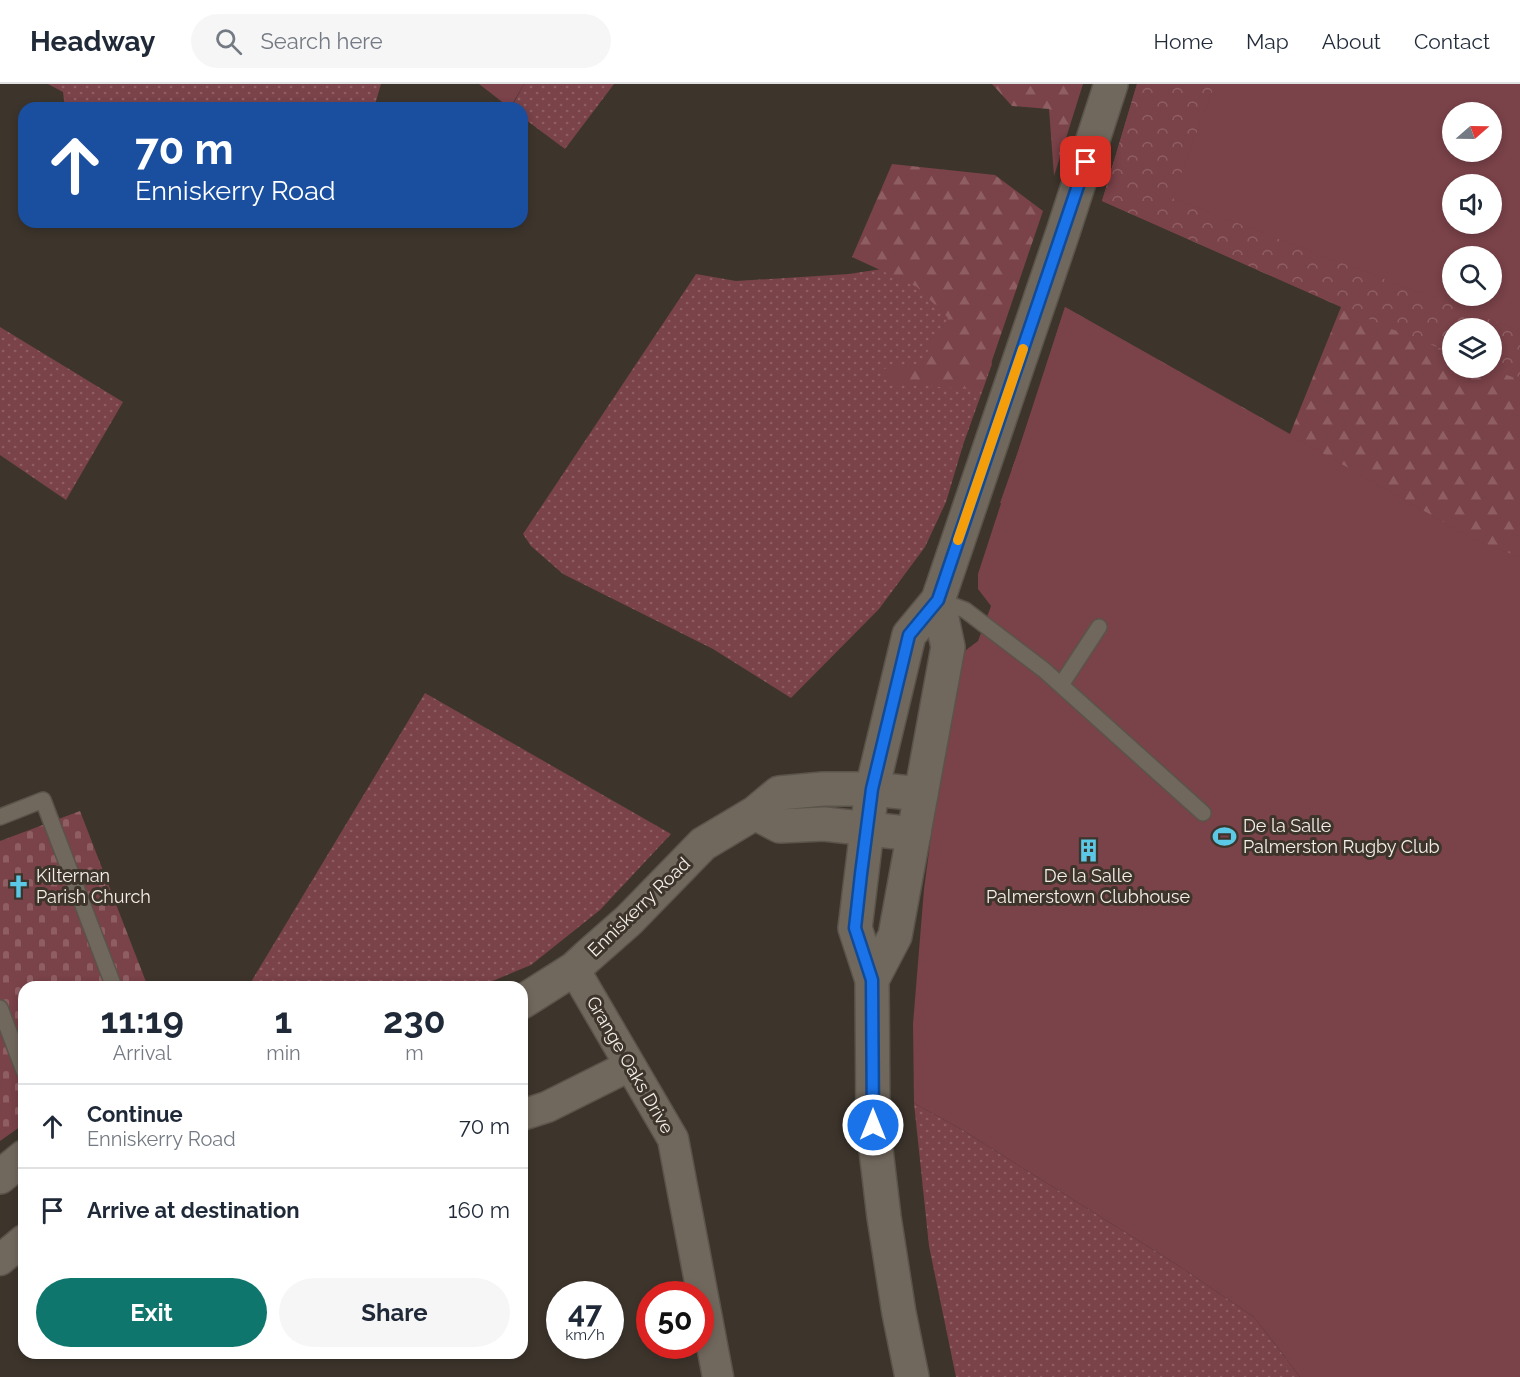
<!DOCTYPE html>
<style>
body{margin:0;font-family:Raleway,sans-serif;background:#f6f6f7;color:#1f2937;height:100vh;display:flex;flex-direction:column;font-size:22px;white-space:nowrap}
*{box-sizing:border-box;margin:0}
p{font-size:20px;color:#747a83}
.icon{flex:none;width:33px;height:33px;fill:none;stroke:currentColor;stroke-width:2;stroke-linecap:round;stroke-linejoin:round}
.map{position:relative;flex:1;overflow:hidden}
.drawer{position:absolute;left:18px;top:897px;width:510px;height:378px;display:flex;flex-direction:column;background:#fff;border-radius:18px;box-shadow:0 3px 9px #0003}
.drawer>*{flex:none}
.guide{position:absolute;left:18px;top:18px;width:510px;height:126px;border-radius:18px;box-shadow:0 3px 9px #0003;background:#1a4fa0;color:#fff;overflow:hidden}
.needle{width:39px;rotate:70deg}
.tools{position:absolute;left:1442px;top:18px;display:grid;gap:12px}
.tools a{display:grid;place-items:center;width:60px;height:60px;border-radius:50%;background:#fff;box-shadow:0 3px 9px #0003;font-size:30px}
.speed{position:absolute;left:546px;top:1197px;display:flex;gap:12px;font-size:30px;font-weight:700;text-align:center}
.speed>*{display:grid;place-content:center;width:78px;height:78px;border-radius:50%;background:#fff;box-shadow:0 3px 9px #0003;line-height:1}
.speed small{font-size:15px;font-weight:400}
.speed .limit{border:9px solid #d22;background:#fff;color:#111}
.pin{position:absolute;display:grid;place-items:center;width:51px;height:51px;color:#fff;margin:-26px;border-radius:12px;box-shadow:0 3px 9px #0006}
.me{position:absolute;width:66px;margin:-33px;rotate:0deg;stroke-linejoin:round;filter:drop-shadow(0 0 4px #0008)}
.turn{display:flex;align-items:center;gap:21px;height:126px;padding:0 18px;font-size:27px}
.turn .icon{width:78px;height:78px;stroke-width:2.5}
.turn b{display:block;font-size:42px;line-height:51px}
.eta{display:flex;justify-content:space-evenly;align-items:center;height:102px;text-align:center}
.eta b{font-size:36px;font-weight:700;line-height:42px}
.primary-button{display:flex;gap:12px;margin-top:auto;padding:12px 18px}
.primary-button a{flex:1;height:69px;border-radius:36px;background:#0f766e;color:#fff;font-size:24px;font-weight:700;line-height:69px;text-align:center}
.primary-button a+a{background:#f6f6f7;color:#1f2937}
ul{padding:0;list-style:none}
li{display:flex;align-items:center;gap:18px;height:84px;padding:0 18px;border-top:2px solid #e0e1e3}
li div{flex:1}
li b{display:block;font-size:22px}
li em{font-style:normal}
header{display:flex;align-items:center;gap:36px;box-sizing:border-box;height:84px;padding:0 30px;background:#fff;border-bottom:2px solid #e0e1e3}
header strong{font-size:28px}
nav{display:flex;gap:33px;margin-inline-start:auto;font-size:21px}
.search{width:420px;height:54px;background:#f6f6f7;display:flex;align-items:center;gap:15px;box-sizing:border-box;padding:0 21px;border-radius:33px;color:#747a83;font-size:22px}
.map>svg:first-child{display:block}
</style>
<header>
<strong>Headway</strong>
<div class="search"><svg class="icon" aria-label="search" viewBox="0 0 24 24"><circle cx="10" cy="10" r="6"/><path d="M15 15l6 6"/></svg>Search here</div>
<nav><a>Home</a><a>Map</a><a>About</a><a>Contact</a></nav>
</header>
<div class="map">
<svg width="1520" height="1293" viewBox="0 0 1520 1293">
<defs>
<pattern id="grass-dots" width="8" height="8" patternUnits="userSpaceOnUse" patternTransform="scale(1.5)"><rect width="8" height="8" fill="#7a4249"/><path d="M2 2h.1M6 6h.1" fill="none" stroke="#8e5e63" stroke-width="1.8" stroke-linecap="round"/></pattern>
<pattern id="forest-firs" width="22" height="20" patternUnits="userSpaceOnUse" patternTransform="scale(1.5)"><rect width="22" height="20" fill="#7a4249"/><path d="M5 1l3.5 6h-7zM16 11l3.5 6h-7z" fill="#8e5e63"/></pattern>
<pattern id="cemetery-stones" width="16" height="16" patternUnits="userSpaceOnUse" patternTransform="scale(1.5)"><rect width="16" height="16" fill="#7a4249"/><path d="M2 7V4a2 2 0 0 1 4 0v3zM10 15v-3a2 2 0 0 1 4 0v3z" fill="#8e5e63"/></pattern>
<pattern id="park-crowns" width="20" height="18" patternUnits="userSpaceOnUse" patternTransform="scale(1.5)"><rect width="20" height="18" fill="#7a4249"/><path d="M2 6a3 3 0 1 1 6 0M12 15a3 3 0 1 1 6 0" fill="none" stroke="#8e5e63"/></pattern>
</defs>
<rect width="100%" height="100%" fill="#3d352c"/>
<path fill="url(#grass-dots)" d="M48,0H381L374,24H65L63,8Z
M524,0H614L565,65L522,33V24H511Z
M960,173L992,280L963,361L946,418L925,463L879,525L791,614L713,565L563,490L531,462L523,450L696,190L736,197L849,190Z
M0,243L123,318L66,416L0,371Z
M425,609L671,750L600,826L531,881L478,903H248Z
M914,1019L959,1044L1179,1182L1254,1233L1300,1293H956L929,1162Z"/>
<path fill="url(#forest-firs)" fill-rule="evenodd" d="M992,0H1083L1054,92L1049,25L1012,22Z
M1137,0L1170,110L1520,248V510L1000,419L1025,348L1065,223L1290,350L1341,223L1102,117ZM1452,244H1491V284H1452Z
M892,80L995,91L1043,127L982,306L898,300L882,285L920,280L948,234L917,203L852,173Z"/>
<path fill="url(#cemetery-stones)" d="M80,727L148,903H24V1040L0,1057V757Z"/>
<path fill="url(#park-crowns)" fill-rule="evenodd" d="M1137,0H1520V296L1489,284H1491V244H1452V269L1389,244L1102,117ZM1452,28H1491V68H1452ZM1452,100H1491V140H1452ZM1452,172H1491V212H1452Z"/>
<path fill="#7a4249" fill-rule="evenodd" d="M479,0H524L510,24Z
M1215,0H1520V247L1172,114ZM1452,28H1491V68H1452ZM1452,100H1491V140H1452ZM1452,172H1491V212H1452Z
M1065,223L1477,457L1520,473V1293H1300L1254,1233L1179,1182L959,1044L914,1019L913,940L924,805L938,700L962,569L978,557L991,522L978,505V490Z"/>
<g fill="none" stroke-linecap="round" stroke-linejoin="round">
<defs>
<path id="service" d="M938,516L965,526L1044,586L1203,729
M1061,601L1099,543
M0,733L43,716L114,903
M0,924L24,987"/>
<path id="minor" d="M574,885L673,1055L718,1293
M522,1031L547,1023L629,982
M0,1176L24,1156"/>
<path id="tertiary" d="M755,729L780,742L824,740L914,750
M522,918L574,885L587,873L629,836L703,760L755,729L779,709L823,705H872L921,710
M0,1093L24,1073"/>
<path id="secondary" d="M872,896L895,852L948,563L938,516
M912,1293L899,1229L884,1133L873,1041L872,896L855,844L872,705L909,551L938,516L1063,148L1111,0"/>
</defs>
<use href="#service" stroke="#5a544b" stroke-width="18"/>
<use href="#minor" stroke="#5a544b" stroke-width="33"/>
<use href="#tertiary" stroke="#5a544b" stroke-width="36"/>
<use href="#secondary" stroke="#5a544b" stroke-width="36"/>
<use href="#service" stroke="#71685d" stroke-width="15"/>
<use href="#minor" stroke="#71685d" stroke-width="30"/>
<use href="#tertiary" stroke="#71685d" stroke-width="33"/>
<use href="#secondary" stroke="#71685d" stroke-width="33"/>
</g>
<g fill="none" stroke-linecap="round" stroke-linejoin="round">
<defs>
<path id="route" d="M873,1041L872,896L855,844L861,790L872,705L909,551L938,516L1086,78"/>
</defs>
<use href="#route" stroke="#114b97" stroke-width="15"/>
<use href="#route" stroke="#1a73e8" stroke-width="10"/>
<path stroke="#f59e0b" stroke-width="10" d="M958,456L1023,265"/>
</g>
<defs>
<symbol id="stadium-bare" viewBox="-9 -9 18 18"><path d="M0-5a6.5 5 0 1 0 0 10a6.5 5 0 1 0 0-10ZM-3.5-1.8h7v3.6h-7Z" fill="#5bc8e6" stroke="#3d352c" stroke-width="2.5" paint-order="stroke"/></symbol>
<symbol id="building-bare" viewBox="-9 -9 18 18"><path d="M-4-6H4V6H1V3H-1V6H-4ZM-2.5-4.3h1.7v1.8h-1.7ZM.8-4.3h1.7v1.8H.8ZM-2.5-1h1.7V.8h-1.7ZM.8-1h1.7V.8H.8Z" fill="#5bc8e6" stroke="#3d352c" stroke-width="2.5" paint-order="stroke"/></symbol>
<symbol id="church-bare" viewBox="-9 -9 18 18"><path d="M-1.2-6h2.4v3.5h3.3v2.4h-3.3V6h-2.4V-.1h-3.3v-2.4h3.3Z" fill="#5bc8e6" stroke="#3d352c" stroke-width="2.5" paint-order="stroke"/></symbol>
</defs>
<g fill-rule="evenodd">
<use href="#stadium-bare" x="1208" y="736" width="33" height="33"/>
<use href="#building-bare" x="1072" y="750" width="33" height="33"/>
<use href="#church-bare" x="2" y="786" width="33" height="33"/>
</g>
<g text-anchor="middle" stroke-width="6" stroke-linejoin="round" paint-order="stroke">
<g font-size="18" fill="#f4efe9" stroke="#3d352c" text-anchor="start">
<text x="1243" y="748">De la Salle<tspan x="1243" dy="21">Palmerston Rugby Club</tspan></text>
<text x="36" y="798">Kilternan<tspan x="36" dy="21">Parish Church</tspan></text>
<text x="1088" y="798" text-anchor="middle">De la Salle<tspan x="1088" dy="21">Palmerstown Clubhouse</tspan></text>
</g>
<g font-size="18" fill="#f4efe9" stroke="#3d352c">
<text transform="translate(639 823) rotate(-44)" y="6">Enniskerry Road</text>
<text transform="translate(630 981) rotate(60)" y="6">Grange Oaks Drive</text>
</g>
</g>
</svg>
<div class="tools">
<a><svg class="needle" viewBox="-14 -14 28 28"><path d="M0-13l5 13h-10z" fill="#e53935"/><path d="M0 13l5-13h-10z" fill="#747a83"/></svg></a>
<a><svg class="icon" aria-label="sound" viewBox="0 0 24 24"><path d="M4 9h4l5-4v14l-5-4H4zM17 9q2 3 0 6"/></svg></a>
<a><svg class="icon" aria-label="search" viewBox="0 0 24 24"><circle cx="10" cy="10" r="6"/><path d="M15 15l6 6"/></svg></a>
<a><svg class="icon" aria-label="layers" viewBox="0 0 24 24"><path d="M12 4l9 5-9 5-9-5zM3 14l9 5 9-5"/></svg></a>
</div>
<div class="speed"><div>47<small>km/h</small></div><div class="limit">50</div></div>
<div class="pin" style="left:1086px;top:78px;background:#d93025"><svg class="icon" aria-label="arrive" viewBox="0 0 24 24"><path d="M6 21V4h12l-3 4 3 4H6"/></svg></div>
<svg class="me" style="left:873px;top:1041px" viewBox="-20 -20 40 40"><circle r="17" fill="#1a73e8" stroke="#fff" stroke-width="3"/><path d="M0-11L8 9 0 5-8 9z" fill="#fff"/></svg>
<div class="guide">
<div class="turn"><svg class="icon" aria-label="ahead" viewBox="0 0 24 24"><path d="M12 20V5M6 11l6-6 6 6"/></svg><div><b>70 m</b>Enniskerry Road</div></div>
</div>
<section class="drawer">
<div class="eta">
<div><b>11:19</b><p>Arrival</p></div>
<div><b>1</b><p>min</p></div>
<div><b>230</b><p>m</p></div>
</div>
<ul>
<li><svg class="icon" aria-label="ahead" viewBox="0 0 24 24"><path d="M12 20V5M6 11l6-6 6 6"/></svg><div><b>Continue</b><p>Enniskerry Road</p></div><em>70 m</em></li>
<li><svg class="icon" aria-label="arrive" viewBox="0 0 24 24"><path d="M6 21V4h12l-3 4 3 4H6"/></svg><div><b>Arrive at destination</b></div><em>160 m</em></li>
</ul>
<div class="primary-button"><a>Exit</a><a>Share</a></div>
</section>
</div>
